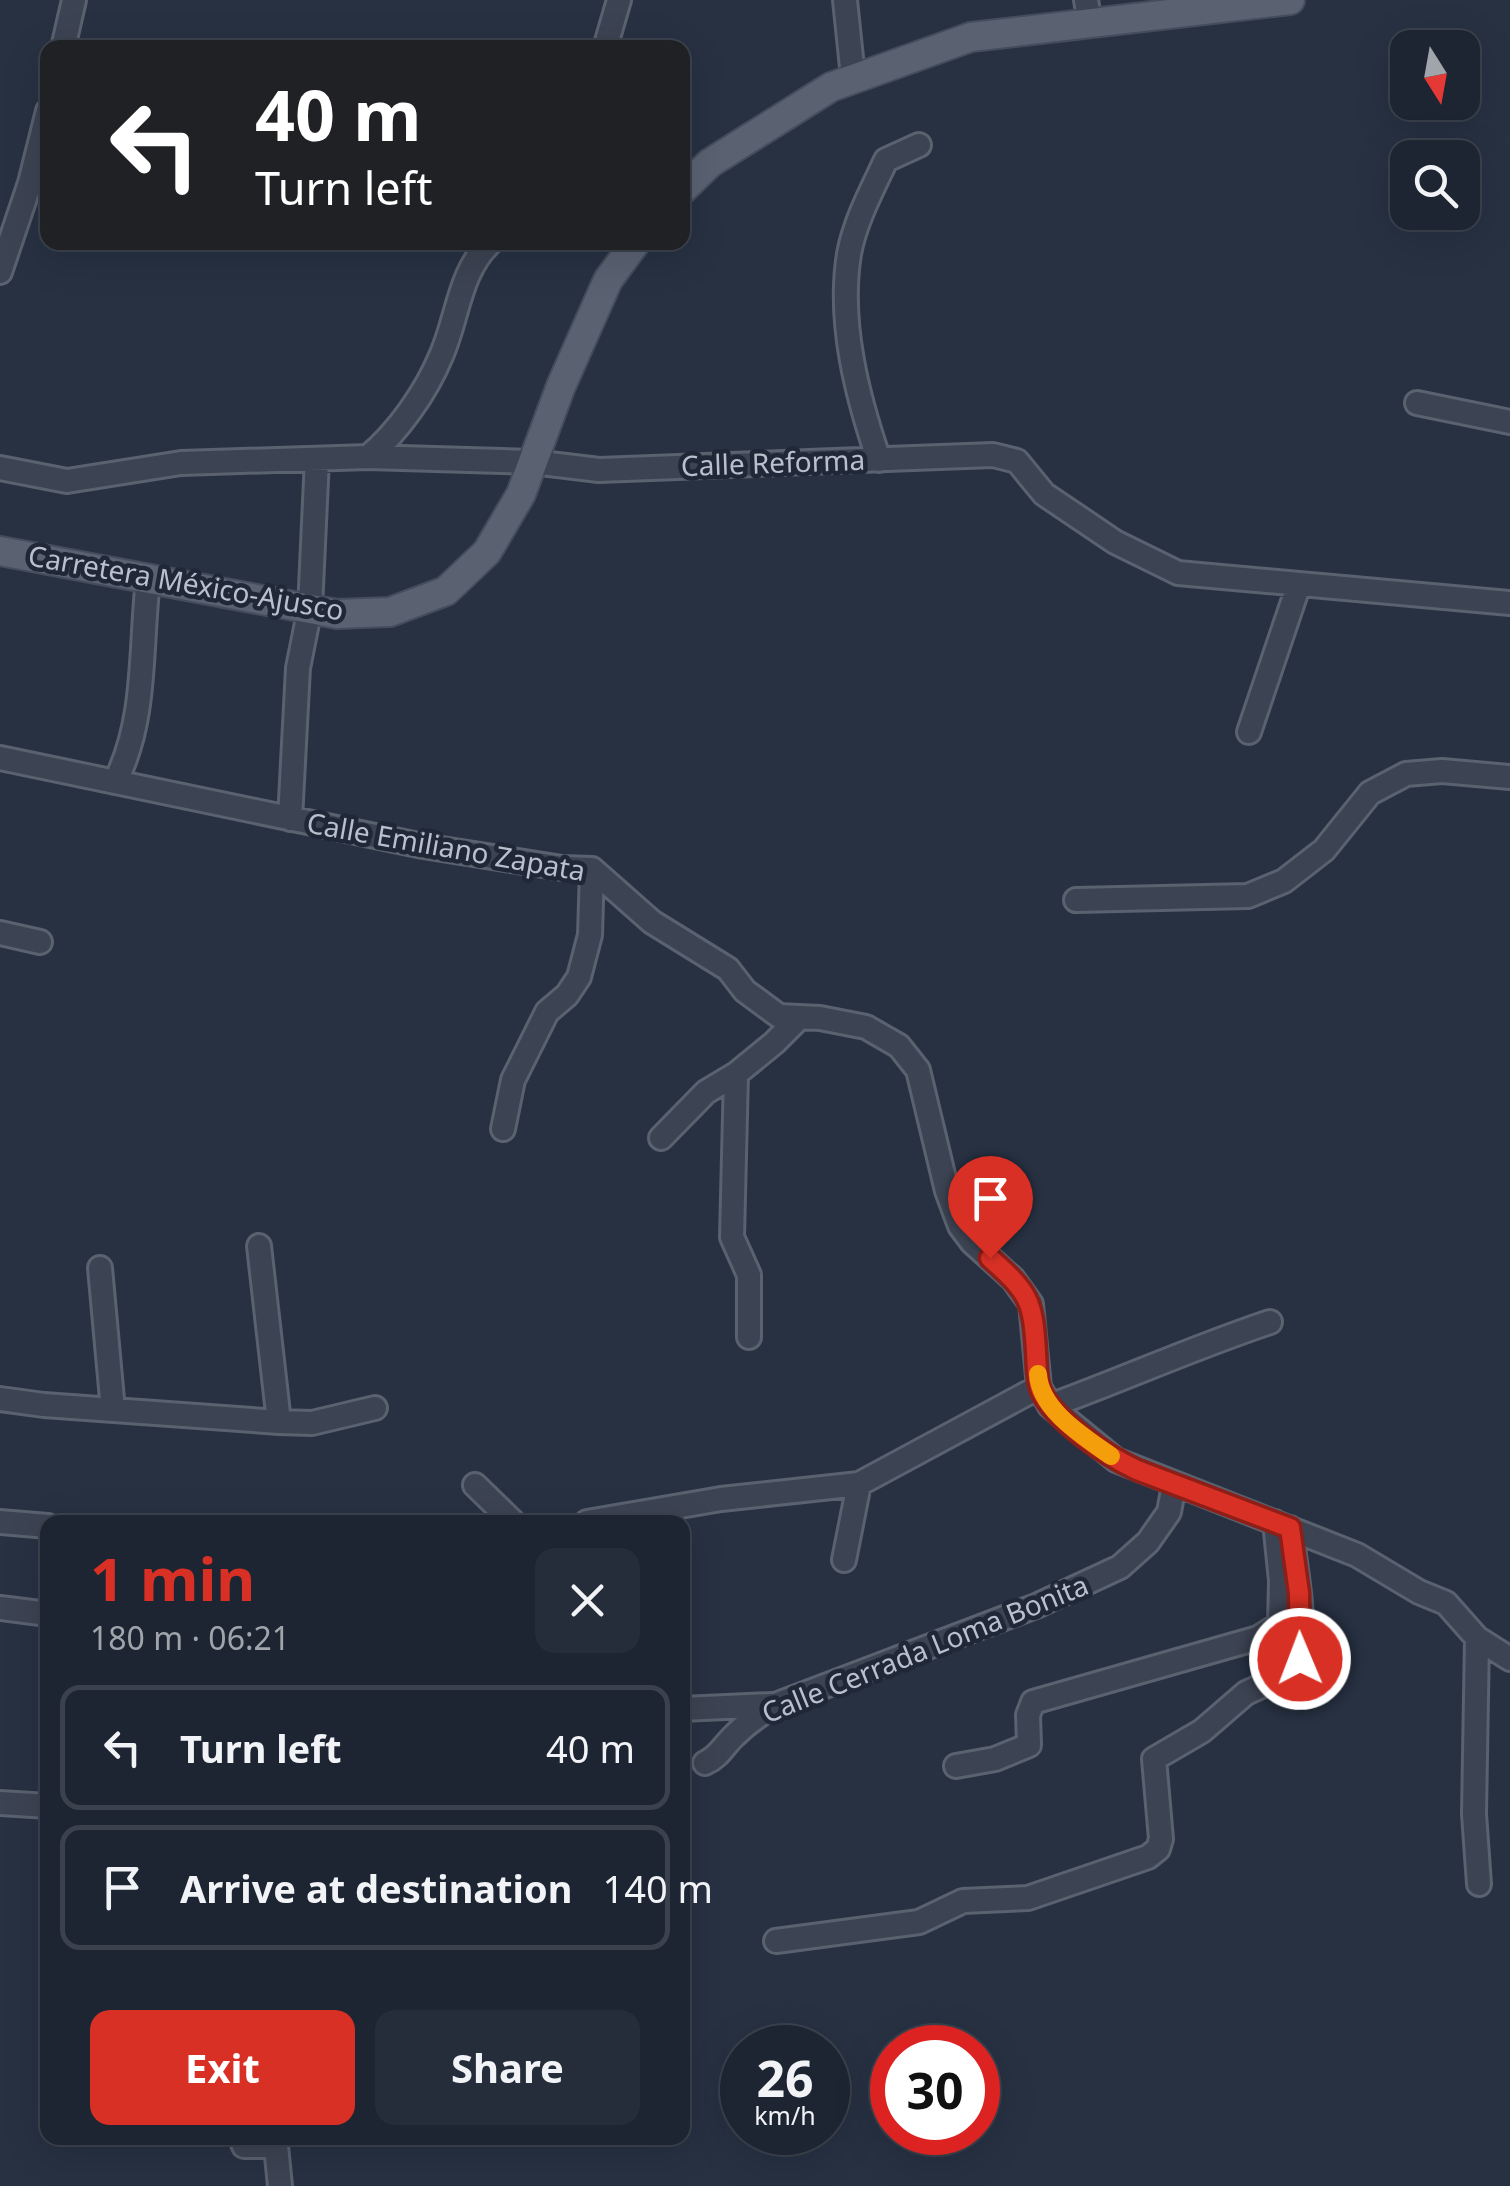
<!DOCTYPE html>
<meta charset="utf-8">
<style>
body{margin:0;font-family:"Noto Sans",sans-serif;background:#252d3a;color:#f1f3f6;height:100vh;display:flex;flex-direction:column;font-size:38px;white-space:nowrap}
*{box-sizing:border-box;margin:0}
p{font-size:32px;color:#a0a5ac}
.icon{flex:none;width:55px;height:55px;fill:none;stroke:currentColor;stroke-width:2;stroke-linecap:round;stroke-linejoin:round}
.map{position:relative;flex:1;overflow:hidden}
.drawer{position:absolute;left:40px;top:1515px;width:650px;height:630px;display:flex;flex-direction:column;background:#1d2532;border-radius:20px;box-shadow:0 10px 40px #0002,0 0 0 2px #3b424d}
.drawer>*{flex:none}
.hud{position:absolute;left:40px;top:40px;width:650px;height:210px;border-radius:20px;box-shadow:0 10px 40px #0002,0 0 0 2px #3b424d;background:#202124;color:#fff;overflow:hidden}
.needle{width:65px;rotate:169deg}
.fabs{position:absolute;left:1390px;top:30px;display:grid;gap:20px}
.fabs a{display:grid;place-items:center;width:90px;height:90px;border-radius:20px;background:#1d2532;box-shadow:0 10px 40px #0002,0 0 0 2px #3b424d;font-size:50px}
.speed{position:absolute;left:720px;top:2025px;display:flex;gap:20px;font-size:50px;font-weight:700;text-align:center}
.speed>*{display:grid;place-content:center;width:130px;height:130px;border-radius:50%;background:#1d2532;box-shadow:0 10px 40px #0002,0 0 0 2px #3b424d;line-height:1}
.speed small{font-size:25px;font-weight:400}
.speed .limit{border:15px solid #d22;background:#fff;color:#111}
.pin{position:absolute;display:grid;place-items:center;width:85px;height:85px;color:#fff;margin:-102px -42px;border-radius:50% 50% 50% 0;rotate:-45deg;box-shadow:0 0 10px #0007}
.pin .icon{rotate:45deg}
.me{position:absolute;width:110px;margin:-55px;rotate:359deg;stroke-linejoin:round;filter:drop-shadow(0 0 8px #0008)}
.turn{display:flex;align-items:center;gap:35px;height:210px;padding:0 50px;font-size:45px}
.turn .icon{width:130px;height:130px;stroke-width:2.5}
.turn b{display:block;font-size:70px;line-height:85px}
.round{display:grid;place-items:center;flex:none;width:105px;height:105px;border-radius:20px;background:#252d3a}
.head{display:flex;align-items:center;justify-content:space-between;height:170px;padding:0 50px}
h1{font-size:60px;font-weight:700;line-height:75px;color:#d93025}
.primary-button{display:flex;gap:20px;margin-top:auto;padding:20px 50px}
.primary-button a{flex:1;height:115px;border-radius:20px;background:#d93025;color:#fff;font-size:40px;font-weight:700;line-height:115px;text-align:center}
.primary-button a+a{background:#252d3a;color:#f1f3f6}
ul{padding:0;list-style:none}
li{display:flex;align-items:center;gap:30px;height:125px;margin:0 20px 15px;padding:0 30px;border:5px solid #3b424d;border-radius:20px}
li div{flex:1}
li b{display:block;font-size:38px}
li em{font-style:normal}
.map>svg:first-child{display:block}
</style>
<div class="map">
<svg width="1510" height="2186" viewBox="0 0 1510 2186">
<rect width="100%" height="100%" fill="#273142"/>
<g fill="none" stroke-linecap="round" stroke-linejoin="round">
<defs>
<path id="minor" d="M845,0L853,77
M1086,0L1090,23
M63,48L74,0
M605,48L619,0
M0,272L30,183L48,111
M1417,403L1510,422
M368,457C398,432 426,392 441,356C458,318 459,271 491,242
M879,460C857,396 838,322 849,254C855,221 872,190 886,160L919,145
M0,468L67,481L181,463L368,457L533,462L599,470L993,455L1017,461L1044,494L1115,542L1178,573L1510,603
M1249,732L1299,584
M0,758L423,846L562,868L592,869L652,922L728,969L745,991L779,1016L820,1018L866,1027L899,1046L918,1070L947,1191L960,1226L972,1242L1013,1279L1031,1304L1039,1387L1050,1406L1116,1460L1357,1555L1419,1592L1446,1603L1477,1638L1474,1814L1479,1884
M115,782C147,720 140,648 148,580
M290,819L298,668L310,608L317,459
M1076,900L1248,896L1284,881L1324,850L1370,793L1406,774L1442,771L1510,777
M0,933L40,942
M736,1074L732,1237L749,1275V1337
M503,1129L513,1080L547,1012L567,995L579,977L590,935L592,869
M661,1138L706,1092L736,1074L774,1043L798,1019
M259,1246L279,1422
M100,1268L113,1410
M0,1399L44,1405L279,1422L312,1423L375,1408
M1050,1406C1124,1379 1195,1347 1270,1322
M475,1485L513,1522
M0,1522L48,1526
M587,1522L721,1499L859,1484L1039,1387
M844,1560L859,1484
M0,1608L48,1614
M1477,1638L1510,1659
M682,1709L772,1705
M705,1763C719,1757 724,1745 735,1735C747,1723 760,1714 775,1705L1036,1606L1120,1567L1148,1542L1169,1512L1174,1485
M956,1766L995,1759L1029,1745L1028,1715L1033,1702L1258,1638L1280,1624L1281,1581L1275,1522
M0,1803L48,1806
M776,1941L919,1922L963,1901L1028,1898L1148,1857L1158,1849L1161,1839L1154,1759L1202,1731L1246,1693L1296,1670C1309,1636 1295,1565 1290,1528
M241,2138L244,2146H276L280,2186"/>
<path id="major" d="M682,190L710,163L831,87L971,37L1290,0
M0,551L337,614L390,612L446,591L487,552L521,494L561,386L608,280L636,242"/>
</defs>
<use href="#minor" stroke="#5a616f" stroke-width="28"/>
<use href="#major" stroke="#454c5b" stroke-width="32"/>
<use href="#minor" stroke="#3c4352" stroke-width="22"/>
<use href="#major" stroke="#5a6272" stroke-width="28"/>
</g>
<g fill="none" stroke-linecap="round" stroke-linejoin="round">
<defs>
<path id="route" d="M990,1258C1029,1293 1033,1300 1036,1352C1037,1364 1036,1380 1041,1391C1055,1421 1107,1456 1137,1470L1290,1528L1299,1593L1300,1659"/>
</defs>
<use href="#route" stroke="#8d1f18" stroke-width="25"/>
<use href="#route" stroke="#d93025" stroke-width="18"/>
<path stroke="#f59e0b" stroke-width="18" d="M1038,1374C1040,1410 1083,1436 1111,1456"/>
</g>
<g text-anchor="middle" stroke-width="9" stroke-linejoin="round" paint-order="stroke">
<g font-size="28" fill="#b9bfcc" stroke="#202837">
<text transform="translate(773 463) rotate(-2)" y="10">Calle Reforma</text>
<text transform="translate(186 583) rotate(10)" y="10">Carretera México-Ajusco</text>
<text transform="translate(446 847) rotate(10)" y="10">Calle Emiliano Zapata</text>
<text transform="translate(925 1649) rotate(-22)" y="10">Calle Cerrada Loma Bonita</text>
</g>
</g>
</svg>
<div class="fabs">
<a><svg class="needle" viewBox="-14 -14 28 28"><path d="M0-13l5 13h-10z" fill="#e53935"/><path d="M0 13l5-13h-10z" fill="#a0a5ac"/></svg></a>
<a><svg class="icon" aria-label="search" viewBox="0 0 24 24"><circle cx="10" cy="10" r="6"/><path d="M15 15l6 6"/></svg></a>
</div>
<div class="speed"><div>26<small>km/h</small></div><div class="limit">30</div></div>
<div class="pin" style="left:990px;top:1258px;background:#d93025"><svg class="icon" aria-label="arrive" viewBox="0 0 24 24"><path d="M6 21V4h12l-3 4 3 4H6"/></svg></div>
<svg class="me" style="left:1300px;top:1659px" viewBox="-20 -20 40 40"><circle r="17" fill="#d93025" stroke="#fff" stroke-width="3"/><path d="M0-11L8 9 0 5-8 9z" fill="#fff"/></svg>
<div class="hud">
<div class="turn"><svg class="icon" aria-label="left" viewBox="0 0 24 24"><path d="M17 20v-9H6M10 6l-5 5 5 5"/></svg><div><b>40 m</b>Turn left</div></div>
</div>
<section class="drawer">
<div class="head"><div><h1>1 min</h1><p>180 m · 06:21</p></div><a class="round"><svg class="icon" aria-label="close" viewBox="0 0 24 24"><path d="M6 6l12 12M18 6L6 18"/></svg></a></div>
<ul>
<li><svg class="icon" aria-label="left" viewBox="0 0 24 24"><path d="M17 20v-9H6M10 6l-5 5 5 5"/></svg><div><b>Turn left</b></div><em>40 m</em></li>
<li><svg class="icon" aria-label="arrive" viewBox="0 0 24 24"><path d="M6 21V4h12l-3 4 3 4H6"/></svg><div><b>Arrive at destination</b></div><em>140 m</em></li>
</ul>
<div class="primary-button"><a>Exit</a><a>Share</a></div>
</section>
</div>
